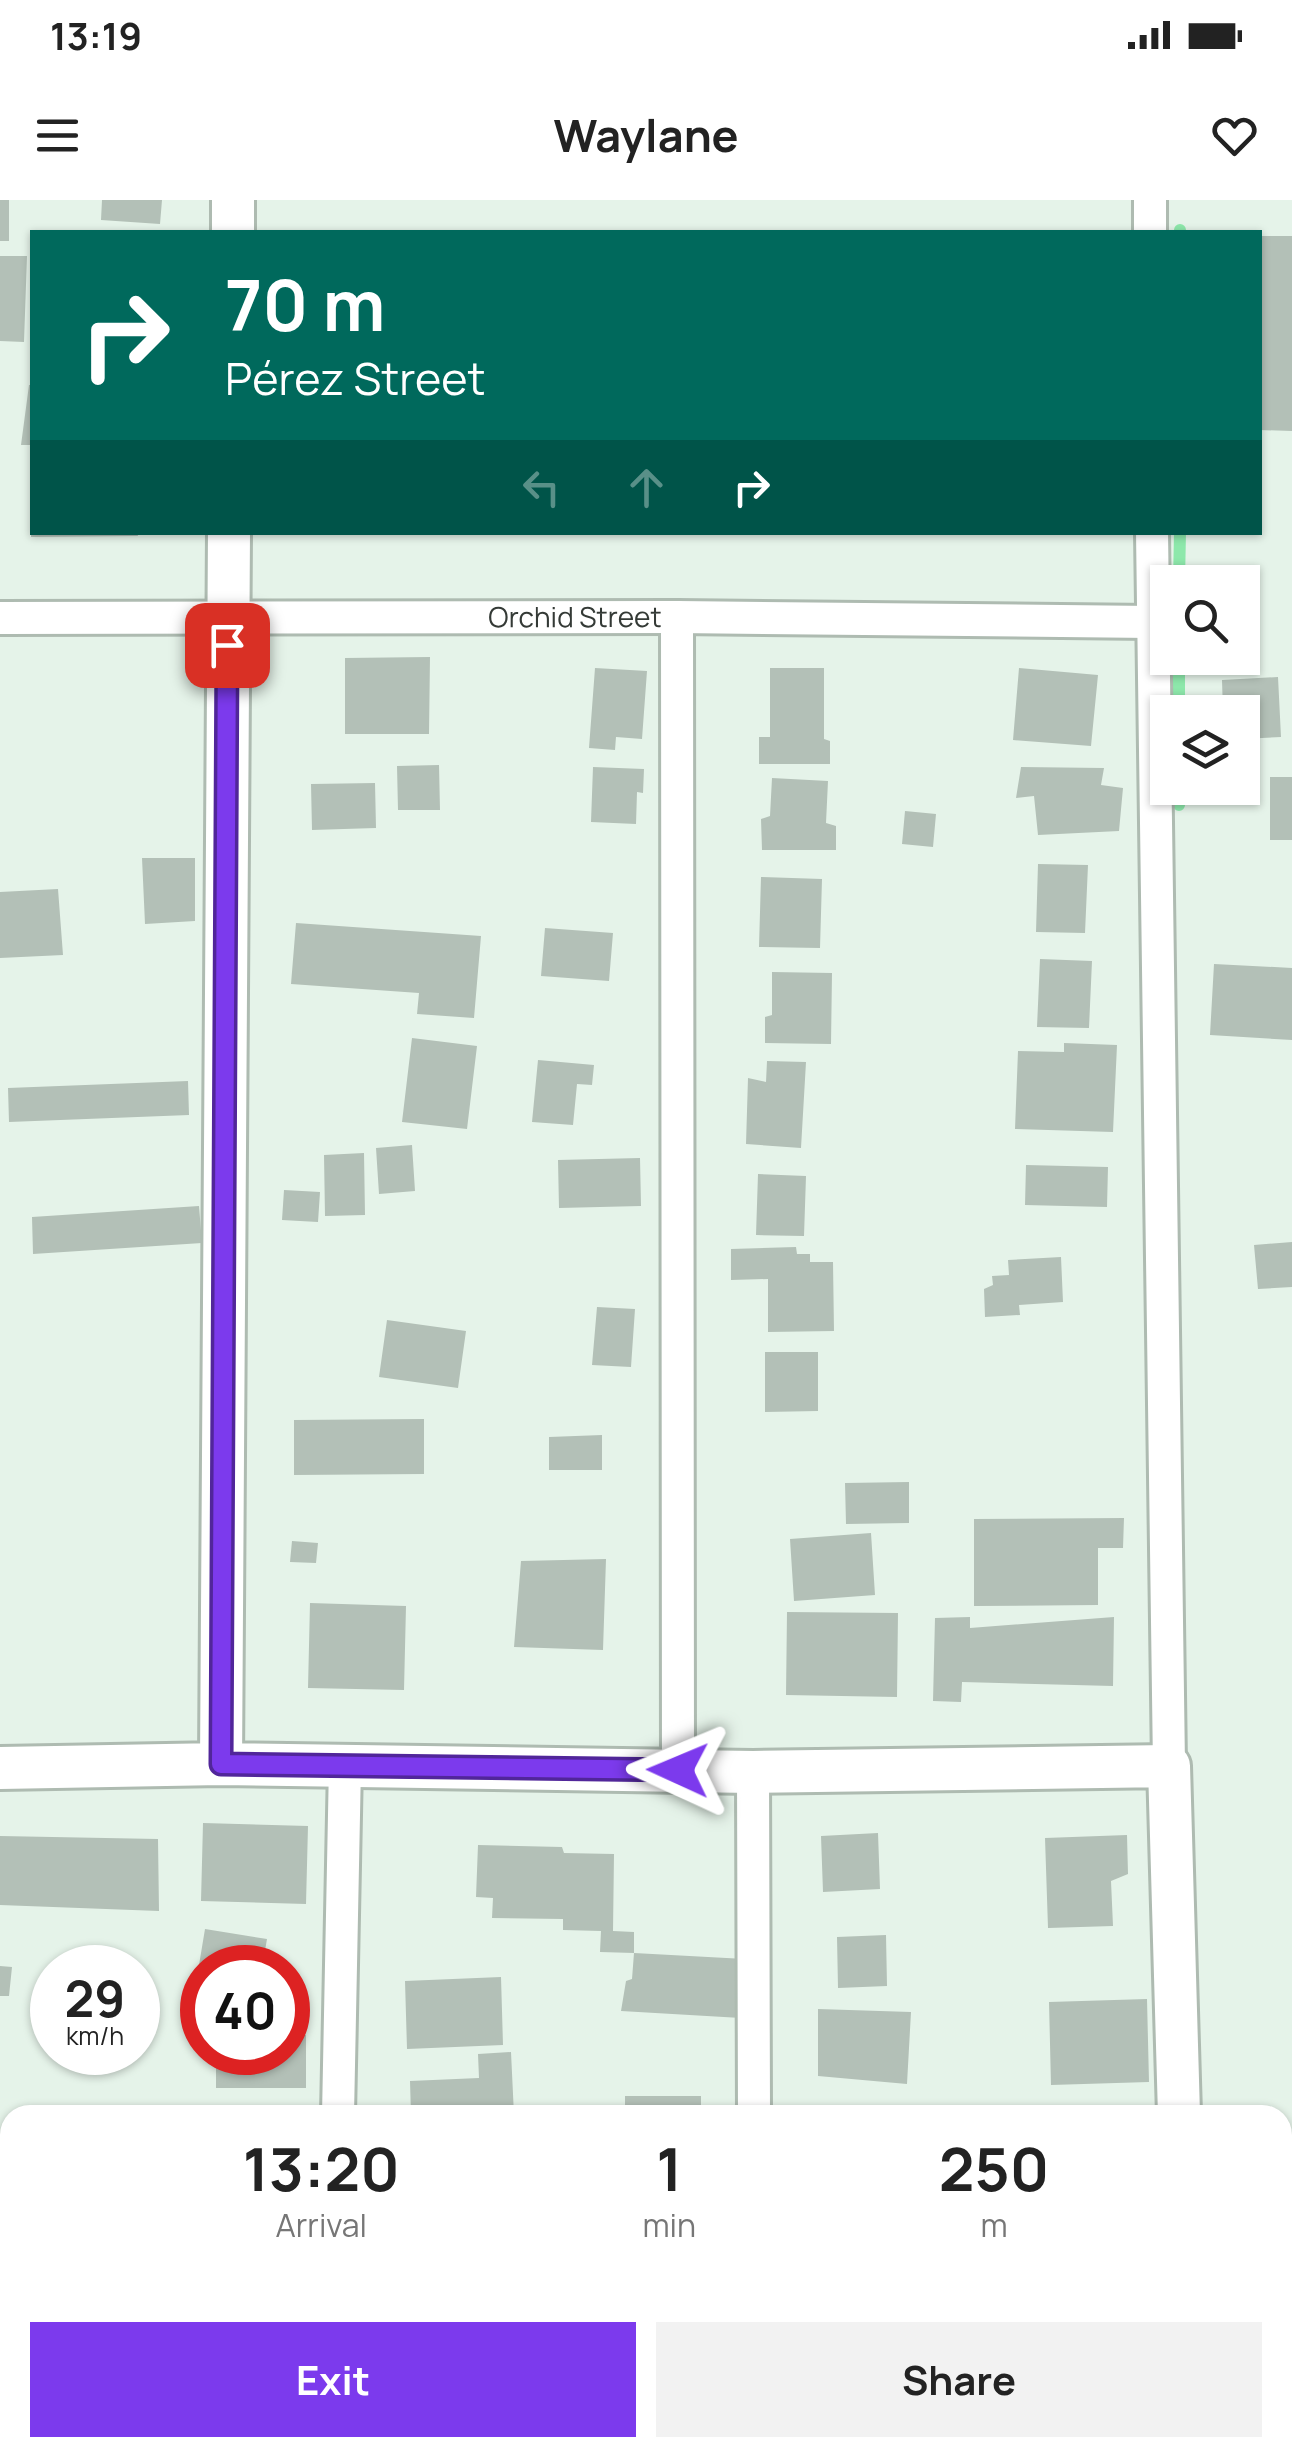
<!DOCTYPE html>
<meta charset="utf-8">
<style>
body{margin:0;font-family:Manrope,sans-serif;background:#f2f2f2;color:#222;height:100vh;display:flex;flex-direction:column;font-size:38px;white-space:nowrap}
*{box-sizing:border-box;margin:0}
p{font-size:32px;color:#767676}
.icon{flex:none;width:55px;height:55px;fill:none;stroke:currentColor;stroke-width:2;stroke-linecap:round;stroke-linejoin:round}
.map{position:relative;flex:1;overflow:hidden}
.drawer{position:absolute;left:0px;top:1905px;width:1292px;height:352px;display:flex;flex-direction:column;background:#fff;border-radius:30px 30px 0 0;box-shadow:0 2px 8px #0004}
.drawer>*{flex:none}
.hud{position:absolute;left:30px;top:30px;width:1232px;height:305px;border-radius:0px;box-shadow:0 2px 8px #0004;background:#00695c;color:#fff;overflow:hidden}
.tools{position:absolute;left:1150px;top:365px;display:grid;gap:20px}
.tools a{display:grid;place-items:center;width:110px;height:110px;border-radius:0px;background:#fff;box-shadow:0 2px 8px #0004;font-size:50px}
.speed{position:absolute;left:30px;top:1745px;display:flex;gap:20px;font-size:50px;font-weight:700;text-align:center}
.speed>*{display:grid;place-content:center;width:130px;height:130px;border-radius:50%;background:#fff;box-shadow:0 2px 8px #0004;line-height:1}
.speed small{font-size:25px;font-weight:400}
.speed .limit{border:15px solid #d22;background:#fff;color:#111}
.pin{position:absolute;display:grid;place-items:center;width:85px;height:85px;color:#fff;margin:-42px;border-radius:20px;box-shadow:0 5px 15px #0006}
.me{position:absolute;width:110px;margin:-55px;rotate:271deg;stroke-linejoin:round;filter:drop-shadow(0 0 8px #0008)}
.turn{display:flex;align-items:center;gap:35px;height:210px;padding:0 30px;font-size:45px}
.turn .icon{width:130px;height:130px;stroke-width:2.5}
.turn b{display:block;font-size:70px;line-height:85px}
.lanes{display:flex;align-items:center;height:95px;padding:0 30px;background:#0003;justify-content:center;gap:50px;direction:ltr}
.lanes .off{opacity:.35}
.eta{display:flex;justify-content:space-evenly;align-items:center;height:170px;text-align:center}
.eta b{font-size:60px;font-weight:700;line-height:70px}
.button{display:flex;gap:20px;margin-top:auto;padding:20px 30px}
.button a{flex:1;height:115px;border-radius:0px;background:#7c3aed;color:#fff;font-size:40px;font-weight:700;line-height:115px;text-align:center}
.button a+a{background:#f2f2f2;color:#222}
.status{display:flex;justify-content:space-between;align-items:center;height:70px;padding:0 50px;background:#fff;direction:ltr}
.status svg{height:28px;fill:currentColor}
header{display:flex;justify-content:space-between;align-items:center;height:130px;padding:0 30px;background:#fff;font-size:45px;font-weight:700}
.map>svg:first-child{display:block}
</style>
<div class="status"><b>13:19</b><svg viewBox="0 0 49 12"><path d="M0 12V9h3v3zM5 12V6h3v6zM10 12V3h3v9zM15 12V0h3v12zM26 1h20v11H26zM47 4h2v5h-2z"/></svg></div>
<header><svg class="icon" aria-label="menu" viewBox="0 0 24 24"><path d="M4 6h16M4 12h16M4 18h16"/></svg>Waylane<svg class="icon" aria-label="heart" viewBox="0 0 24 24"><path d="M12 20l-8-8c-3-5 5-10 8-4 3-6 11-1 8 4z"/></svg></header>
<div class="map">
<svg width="1292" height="2257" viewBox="0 0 1292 2257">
<rect width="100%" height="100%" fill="#e5f3e9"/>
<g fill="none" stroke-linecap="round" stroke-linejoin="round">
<path stroke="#8de8ab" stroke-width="12" d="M1180,32V30
M1179,382L1180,332
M1179,512V458
M1179,605V588"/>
</g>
<path fill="#b3c0b7" d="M0,0H9V41H0Z
M102,0H162L160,24L101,20Z
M1260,36H1292V231L1260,230Z
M0,56H27L24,142L0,141Z
M29,185H32V245H21Z
M31,332H137L138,336L31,337Z
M430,457L429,534H345V458Z
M595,468L647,471L642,539L616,537L615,550L589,548Z
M770,468H824V539L830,541V564H759V537H770Z
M1019,468L1098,475L1091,546L1013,540Z
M1278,477L1281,537L1242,539V512H1223L1222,480Z
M439,565L440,610H398L397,566Z
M593,567L644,569L643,593L637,592L636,624L591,622Z
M1021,567L1104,568L1101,585L1123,588L1119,631L1038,635L1034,596L1016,598Z
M1270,577H1292V640H1270Z
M772,578L828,581L826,623L836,626V650H762L761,619L770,616Z
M375,583L376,628L312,630L311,584Z
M905,611L936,614L933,647L902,644Z
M142,658H195V721L145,724Z
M1038,664L1088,665L1085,733L1036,732Z
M761,677L822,679L820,748L759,747Z
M58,689L63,755L0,758V692Z
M296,723L481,736L474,818L417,814L419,793L291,784Z
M545,728L613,733L609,781L541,776Z
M1040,759L1092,761L1089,828L1037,827Z
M1214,764L1292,768V840L1210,835Z
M772,772L832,773L831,844L765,843V817L772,815Z
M412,838L477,846L467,929L402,922Z
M1064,843L1117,845L1113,932L1015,929L1018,851L1064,852Z
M538,860L594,865L592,885L577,884L573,925L532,922Z
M767,861L806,862L801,948L746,944L748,878L766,882Z
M188,881L189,915L9,922L8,888Z
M412,945L415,991L379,994L376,948Z
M364,953L365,1015L325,1016L324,955Z
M640,958L641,1006L559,1008L558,960Z
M1026,965L1108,967L1107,1007L1025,1005Z
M758,974L806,976L804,1036L756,1035Z
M284,990L320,992L318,1022L282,1020Z
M199,1006L202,1043L33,1054L32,1017Z
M1292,1042V1087L1258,1089L1254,1045Z
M796,1047L797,1054H810V1062H833L834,1131L768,1132V1079L731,1080V1049Z
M1061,1057L1063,1102L1019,1105L1020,1115L985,1117L984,1089L993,1085L992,1076L1009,1075L1008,1060Z
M597,1107L635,1109L631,1167L592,1165Z
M387,1120L466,1131L458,1188L379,1177Z
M765,1152H818V1211L765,1212Z
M424,1219V1274L294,1275V1220Z
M602,1235V1270H549V1237Z
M909,1282V1323L846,1324L845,1283Z
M1124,1318L1123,1348H1098V1405L974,1406V1319Z
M871,1333L875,1395L794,1401L790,1339Z
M292,1341L318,1343L316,1363L290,1362Z
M606,1359L603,1450L514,1447L521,1361Z
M310,1403L406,1406L404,1490L308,1488Z
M787,1412L898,1413L897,1497L786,1495Z
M970,1417V1428L1114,1417L1113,1486L962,1482L961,1502L933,1501L935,1418Z
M203,1623L308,1626L306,1704L201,1701Z
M878,1633L880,1689L823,1692L821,1636Z
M1127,1635L1128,1674L1111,1681L1113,1726L1048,1728L1045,1638Z
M0,1636L158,1639L159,1711L0,1705Z
M478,1645L562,1647L564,1653L614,1654L613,1731L634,1732V1753L745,1759L741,1818L621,1811L626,1781L632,1779L634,1753L600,1752L601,1731L563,1730V1719L492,1718L493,1698L476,1697Z
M205,1729L267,1739L262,1768H202V1784L196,1783Z
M886,1735L887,1786L838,1788L837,1737Z
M0,1766L12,1767L9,1796H0Z
M501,1777L503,1845L407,1849L405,1781Z
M1147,1799L1149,1882L1051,1885L1049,1802Z
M818,1809L911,1812L907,1884L818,1876Z
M288,1835H306V1888H216V1852H288Z
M511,1852L514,1915H411L410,1881L479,1878L478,1854Z
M625,1896H701V1915H625Z
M1129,1910V1915H1067V1912Z
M0,2013H10V2066H0Z
M4,2187L10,2234L0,2235V2188Z
M219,2248H321V2257H219Z
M432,2248H484L485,2257H433Z
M572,2248H736V2257H572Z
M820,2248H861V2257H820Z"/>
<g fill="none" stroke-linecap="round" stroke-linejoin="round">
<defs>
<g id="minor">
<path d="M1150,0V32"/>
<path d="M1152,332L1169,1566"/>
<path d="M677,417L678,1570"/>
<path id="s1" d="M0,418L677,417L1152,422"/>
<path d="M753,1572L754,1915"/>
<path d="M338,1915L345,1565"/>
<path d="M754,2248V2257"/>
<path d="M330,2257V2248"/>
</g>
<path id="tertiary" d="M233,32V0
M221,1564L229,332
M0,1568L221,1564L753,1572L1169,1566L1179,1915
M1189,2248V2257"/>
</defs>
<use href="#minor" stroke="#aebbb1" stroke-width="38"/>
<use href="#tertiary" stroke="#aebbb1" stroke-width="48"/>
<use href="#minor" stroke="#fff" stroke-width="32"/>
<use href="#tertiary" stroke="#fff" stroke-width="42"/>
</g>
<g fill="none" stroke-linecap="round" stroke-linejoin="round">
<defs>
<path id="route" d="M227,445L221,1564L678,1570"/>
</defs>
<use href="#route" stroke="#51269a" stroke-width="25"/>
<use href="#route" stroke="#7c3aed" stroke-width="18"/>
</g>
<g text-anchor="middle" stroke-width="9" stroke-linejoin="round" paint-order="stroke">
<g font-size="28" fill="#343a36" stroke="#fff">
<text dy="10" stroke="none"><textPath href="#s1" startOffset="575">Orchid Street</textPath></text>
</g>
</g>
</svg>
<div class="tools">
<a><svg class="icon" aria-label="search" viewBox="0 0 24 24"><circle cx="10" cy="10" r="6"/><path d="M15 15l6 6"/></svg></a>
<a><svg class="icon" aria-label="layers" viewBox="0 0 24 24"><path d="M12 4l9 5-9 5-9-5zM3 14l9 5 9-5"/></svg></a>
</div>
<div class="speed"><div>29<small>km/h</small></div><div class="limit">40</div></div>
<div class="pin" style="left:227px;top:445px;background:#d93025"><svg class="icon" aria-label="arrive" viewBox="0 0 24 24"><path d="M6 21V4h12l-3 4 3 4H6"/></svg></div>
<svg class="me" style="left:678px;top:1570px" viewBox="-20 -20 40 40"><path d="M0-17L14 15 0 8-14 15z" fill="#7c3aed" stroke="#fff" stroke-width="4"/></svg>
<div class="hud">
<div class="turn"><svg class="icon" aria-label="right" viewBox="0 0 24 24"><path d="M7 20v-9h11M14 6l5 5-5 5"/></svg><div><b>70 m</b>Pérez Street</div></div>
<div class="lanes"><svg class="icon off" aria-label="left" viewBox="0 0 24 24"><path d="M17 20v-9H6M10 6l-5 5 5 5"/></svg><svg class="icon off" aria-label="ahead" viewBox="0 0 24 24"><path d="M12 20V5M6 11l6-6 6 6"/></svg><svg class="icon" aria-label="right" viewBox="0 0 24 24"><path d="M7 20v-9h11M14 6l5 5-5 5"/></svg></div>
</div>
<section class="drawer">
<div class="eta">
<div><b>13:20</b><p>Arrival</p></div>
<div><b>1</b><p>min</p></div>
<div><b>250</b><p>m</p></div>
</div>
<div class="button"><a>Exit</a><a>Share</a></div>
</section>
</div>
